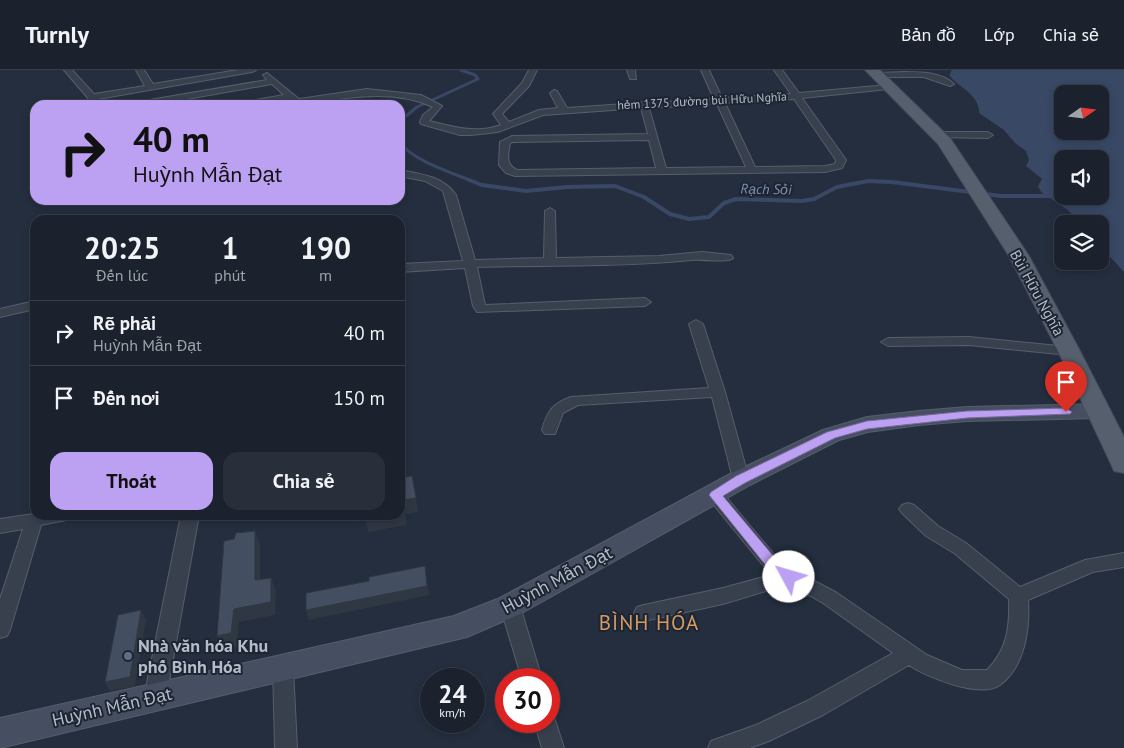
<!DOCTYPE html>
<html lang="vi">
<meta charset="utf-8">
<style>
body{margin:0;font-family:"PT Sans",sans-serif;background:#282f3a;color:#f1f3f6;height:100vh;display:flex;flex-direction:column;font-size:19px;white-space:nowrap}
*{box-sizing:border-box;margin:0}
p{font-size:16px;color:#a0a4aa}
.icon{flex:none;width:28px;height:28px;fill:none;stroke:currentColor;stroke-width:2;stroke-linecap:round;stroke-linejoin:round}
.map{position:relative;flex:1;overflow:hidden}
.details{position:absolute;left:30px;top:145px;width:375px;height:305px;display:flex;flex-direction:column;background:#1b222e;border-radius:15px;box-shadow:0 2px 8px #0003,0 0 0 1px #393f4a}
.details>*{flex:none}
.guide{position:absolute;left:30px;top:30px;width:375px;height:105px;border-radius:15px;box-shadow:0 2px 8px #0003,0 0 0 1px #393f4a;background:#bca0f2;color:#111;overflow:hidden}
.needle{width:32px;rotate:76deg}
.tools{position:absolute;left:1054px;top:15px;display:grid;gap:10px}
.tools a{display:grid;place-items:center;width:55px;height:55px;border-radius:10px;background:#1b222e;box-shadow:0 2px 8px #0003,0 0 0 1px #393f4a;font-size:25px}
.speed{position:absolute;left:420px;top:598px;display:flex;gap:10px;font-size:25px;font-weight:700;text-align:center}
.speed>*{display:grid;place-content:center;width:65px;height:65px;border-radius:50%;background:#1b222e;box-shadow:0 2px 8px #0003,0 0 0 1px #393f4a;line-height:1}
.speed small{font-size:12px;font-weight:400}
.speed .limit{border:8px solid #d22;background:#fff;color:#111}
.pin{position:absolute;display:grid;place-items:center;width:42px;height:42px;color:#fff;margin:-51px -21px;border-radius:50% 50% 50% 0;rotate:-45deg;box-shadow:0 0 5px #0007}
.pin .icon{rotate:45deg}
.me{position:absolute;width:55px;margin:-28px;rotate:309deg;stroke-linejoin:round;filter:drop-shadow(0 0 4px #0008)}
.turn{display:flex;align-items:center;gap:18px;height:105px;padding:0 20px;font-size:22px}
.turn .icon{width:65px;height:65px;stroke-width:2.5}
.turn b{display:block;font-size:35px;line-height:42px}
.eta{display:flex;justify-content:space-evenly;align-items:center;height:85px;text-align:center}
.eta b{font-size:30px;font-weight:700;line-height:35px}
.button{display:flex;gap:10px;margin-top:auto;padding:10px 20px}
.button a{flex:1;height:58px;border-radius:15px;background:#bca0f2;color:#111;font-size:20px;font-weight:700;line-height:58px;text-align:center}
.button a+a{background:#282f3a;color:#f1f3f6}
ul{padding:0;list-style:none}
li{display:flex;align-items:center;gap:15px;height:65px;padding:0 20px;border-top:1px solid #393f4a}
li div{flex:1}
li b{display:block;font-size:19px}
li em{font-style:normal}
header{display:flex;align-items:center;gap:30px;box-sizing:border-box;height:70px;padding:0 25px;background:#1b222e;border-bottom:1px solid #393f4a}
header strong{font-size:24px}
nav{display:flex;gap:28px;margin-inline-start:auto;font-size:18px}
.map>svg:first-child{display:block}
</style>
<header>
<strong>Turnly</strong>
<nav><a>Bản đồ</a><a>Lớp</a><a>Chia sẻ</a></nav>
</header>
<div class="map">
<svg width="1124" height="678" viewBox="0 0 1124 678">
<rect width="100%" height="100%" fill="#242e3e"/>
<path fill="#384865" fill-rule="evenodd" d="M952,0H1124V202L1100,176V154H1080L1068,140L1041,122L1038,116L1042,109L1026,96L1029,90L1026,81L1015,73L1004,60L979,43C980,25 958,17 949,5ZM1062,24H1100V61H1062ZM1062,89H1100V126H1062Z"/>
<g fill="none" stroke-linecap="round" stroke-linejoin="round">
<path stroke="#384865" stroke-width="3" d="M400,51L417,37L478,9L475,5L461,0
M400,72C411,90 452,103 472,111"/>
<path stroke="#384865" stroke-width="4" d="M469,110L482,115L526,121L567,117L615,116L644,127L670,144L689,149L709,147L724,133L736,129L802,131L814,129L837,117L868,111L892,112L1001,126H1053"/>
<defs>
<path id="street" d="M64,0H72L94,24L145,16L136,0H144L153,14L238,0H256L252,2L98,29L102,35H94Z
M529,0H537L529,16L502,44L509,52L539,40L558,38L550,23L554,20L557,21L567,38L640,33L644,31L647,33L714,29L701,0H709L722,28L791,24L774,0H782L799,23L888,15L892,17L888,19L802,28L846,90L842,98L825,102L515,106L506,103L499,95L500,72L512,66L648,64L641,38L543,45L498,62L471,65H460L421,54L420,52L423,45L433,37C392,18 346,28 303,34L304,35H295L288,29L257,35H240L244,32L284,25L272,14L153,35H134L138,32L267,10L263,5L267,3L299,29L367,19L421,25L442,36L429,51C453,57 477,64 501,55L493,44L522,13ZM794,29L836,90L835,94L825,96L755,97L725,33ZM717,34L746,97L666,98L649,38ZM649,70L656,98L517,100C505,94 508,85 510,73L513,72Z
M627,0H635L636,9H630Z
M905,2C921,2 941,2 954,14L950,16L924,7H876L872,5L876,3Z
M939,62H988L993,65L988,68L936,67L934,65Z
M400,100C421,104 443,106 456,125L475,190L544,188L545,141L550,138L555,141L556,188L659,186L702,182L731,185L733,188C728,193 702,189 692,190C620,197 549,195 477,197L485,235L645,228L651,232L645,236L477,242L473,236L465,198L400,202V194L463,191L443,121L425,111L400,106Z
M35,231V239L0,247V239Z
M696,250L703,254L725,322L749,409L747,413L741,415L735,413L733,409L712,327L578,335L563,343L555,364H545L542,360C547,342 553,333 571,327L709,318L689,254Z
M969,267L1069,277L1076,281L1069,285L969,275L888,276L881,272L888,268Z
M715,419L721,421L782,494L837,523L927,585L962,600H987C1007,580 1010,557 1009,529L954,483L926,466L902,443L899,439L902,435L908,433L914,435L938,456L966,473L1020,517L1085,490L1124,483V497L1093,502L1028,530C1030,559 1025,596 1000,615C981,629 926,607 909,595L823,645L769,671L750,678H708L711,671L756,655L807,631L893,583L823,533L789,514L723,534L644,551L637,549L634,543L637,537L644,535L723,518L771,505L709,429L707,425L709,421Z
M34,444L74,445L71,449L41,455L10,560L7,566L0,568V529L23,459L0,463V449Z
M181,445H199L166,628L162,635L155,638L148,635L144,628Z
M510,528L517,530L520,536L542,609H522L500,536L503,530Z
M283,589L290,592L293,598L297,678H275L273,598L276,592Z
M549,642L553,644L564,678H542L534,651H549Z"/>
<path id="secondary" d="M1099,334L1107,336L1110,341L1107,346L1099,348L967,351L919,355L868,362L839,370L750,415L520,544L467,567L0,678V648L454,546L500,528L732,403L823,360L867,347L919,341L967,337Z"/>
<path id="primary" d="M865,0H880L950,68L1029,186L1080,281L1124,367V403L1114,401L1111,394L1058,281L1009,186L938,74Z"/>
</defs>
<use href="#street" stroke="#565e6c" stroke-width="2"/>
<use href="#secondary" stroke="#565e6c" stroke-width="2"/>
<use href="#primary" stroke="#414957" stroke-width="2"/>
<use href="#street" fill="#38404e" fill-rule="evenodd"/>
<use href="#secondary" fill="#464f61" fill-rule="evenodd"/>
<use href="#primary" fill="#565f6e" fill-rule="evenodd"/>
</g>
<path fill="#2f3743" d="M400,354H402L403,362L400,363Z
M416,428L418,442L405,444L407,455L368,462L365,449L353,452L351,445H400L403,430Z
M255,461L260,474V524L255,510Z
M425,496L429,525L309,550L306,540Z
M271,508L276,521L275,545L239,552L237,577L223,579L217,566L234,539Z
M141,540L146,550L135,616L110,621L105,612Z"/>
<path fill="#434e60" stroke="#2f3743" d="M400,342L402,354H400Z
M412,406L416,428L403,430L405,442H400V408Z
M364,445H386L365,449Z
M255,461V510L271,508V532L234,539L231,563L217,566L224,471L234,469L236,463Z
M425,496L427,516L306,540V523L369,511V507Z
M141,540L130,607L105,612L118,545Z"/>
<path fill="#bca0f2" stroke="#7a689d" d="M1066,338L1072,342L1070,344L967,348L867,359L835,368L745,413L723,426L781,495L794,503L796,507L794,511L789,513L771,502L709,425L711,422L736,406L827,362L867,351L967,341Z"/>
<circle fill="#5c6f8a" stroke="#1d2533" stroke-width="2" cx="128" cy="586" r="5"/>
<g text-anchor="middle" stroke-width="4" stroke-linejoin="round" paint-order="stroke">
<g font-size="12" fill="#b4bbc9" stroke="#1d2533">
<text transform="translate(702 31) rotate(-3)" y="4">hẻm 1375 đường bùi Hữu Nghĩa</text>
</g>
<g font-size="14" font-style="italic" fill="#7c8fb0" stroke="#1d2533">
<text transform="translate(766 119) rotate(1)" y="5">Rạch Sỏi</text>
</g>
<g font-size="15" fill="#b4bbc9" stroke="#1d2533">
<text transform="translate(1037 223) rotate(61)" y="5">Bùi Hữu Nghĩa</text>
</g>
<g font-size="18" fill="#b4bbc9" stroke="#1d2533">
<text transform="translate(557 510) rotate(-28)" y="6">Huỳnh Mẫn Đạt</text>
<text transform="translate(112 637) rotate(-13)" y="6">Huỳnh Mẫn Đạt</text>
</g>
<g font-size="18" font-weight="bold" fill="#b4bbc9" stroke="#1d2533" text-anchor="start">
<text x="138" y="582">Nhà văn hóa Khu<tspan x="138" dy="21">phố Bình Hóa</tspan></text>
</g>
<g font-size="21" letter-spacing="1" fill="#d49a64" stroke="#1d2533">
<text x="649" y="560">BÌNH HÓA</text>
</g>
</g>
</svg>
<div class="tools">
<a><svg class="needle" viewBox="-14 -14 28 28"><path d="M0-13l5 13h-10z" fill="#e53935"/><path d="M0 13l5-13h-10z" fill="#a0a4aa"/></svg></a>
<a><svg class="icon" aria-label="sound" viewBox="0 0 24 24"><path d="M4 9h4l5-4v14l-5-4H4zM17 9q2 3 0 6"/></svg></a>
<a><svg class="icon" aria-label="layers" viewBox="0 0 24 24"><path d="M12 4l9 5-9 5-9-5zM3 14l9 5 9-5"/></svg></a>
</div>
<div class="speed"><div>24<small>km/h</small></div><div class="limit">30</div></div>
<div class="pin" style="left:1066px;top:342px;background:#d93025"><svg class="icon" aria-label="arrive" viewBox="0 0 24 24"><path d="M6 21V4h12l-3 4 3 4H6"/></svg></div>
<svg class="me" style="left:789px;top:507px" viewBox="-20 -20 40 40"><circle r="19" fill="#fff"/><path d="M0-13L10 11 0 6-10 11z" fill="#bca0f2"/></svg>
<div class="guide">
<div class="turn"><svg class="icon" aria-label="right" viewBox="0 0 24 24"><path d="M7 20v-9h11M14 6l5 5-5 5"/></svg><div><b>40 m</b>Huỳnh Mẫn Đạt</div></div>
</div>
<section class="details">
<div class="eta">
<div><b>20:25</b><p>Đến lúc</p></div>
<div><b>1</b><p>phút</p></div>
<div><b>190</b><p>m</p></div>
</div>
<ul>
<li><svg class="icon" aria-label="right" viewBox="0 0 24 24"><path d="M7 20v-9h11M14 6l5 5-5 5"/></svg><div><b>Rẽ phải</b><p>Huỳnh Mẫn Đạt</p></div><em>40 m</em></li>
<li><svg class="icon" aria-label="arrive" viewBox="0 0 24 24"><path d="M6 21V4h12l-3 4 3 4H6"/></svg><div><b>Đến nơi</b></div><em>150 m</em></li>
</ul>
<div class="button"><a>Thoát</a><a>Chia sẻ</a></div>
</section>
</div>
